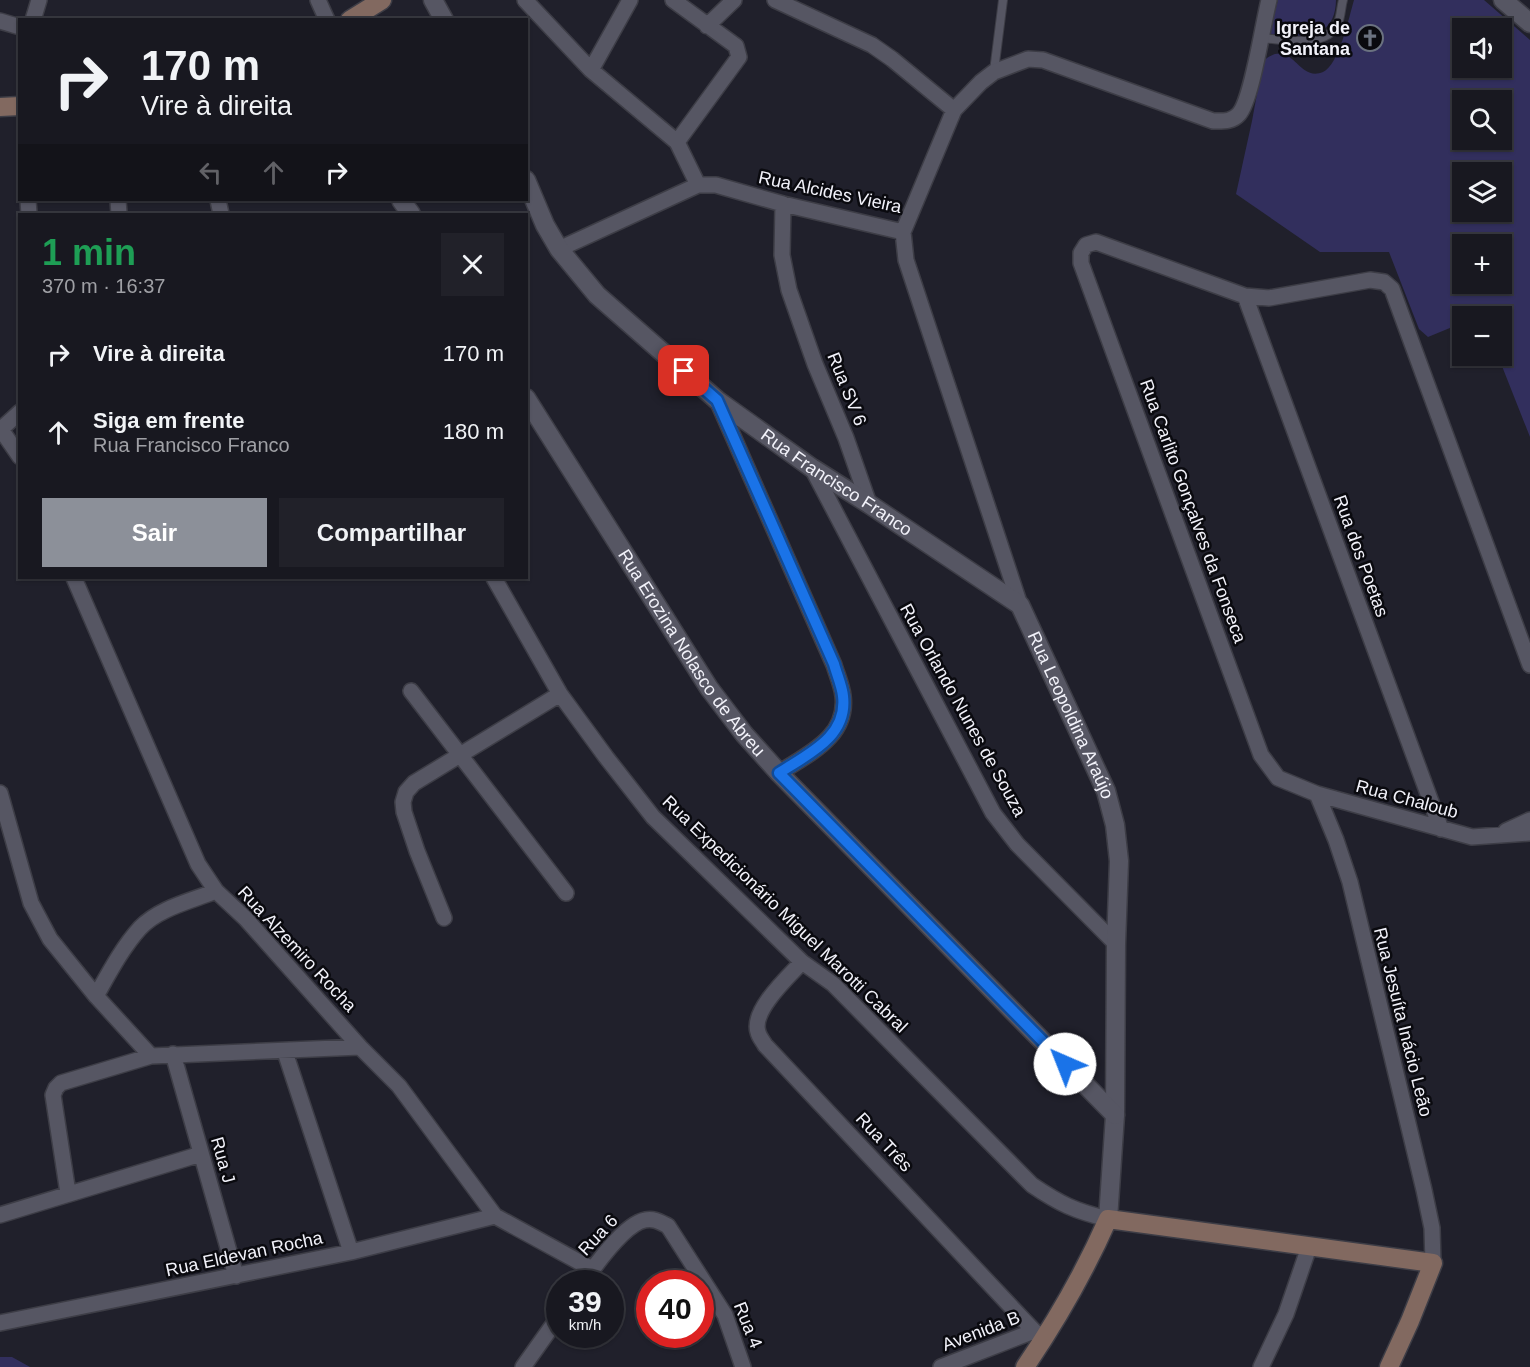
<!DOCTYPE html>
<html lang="pt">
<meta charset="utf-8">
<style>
body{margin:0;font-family:Arial,sans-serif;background:#212129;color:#f1f3f6;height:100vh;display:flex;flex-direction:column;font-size:22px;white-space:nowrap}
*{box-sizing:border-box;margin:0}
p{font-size:20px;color:#9fa0a5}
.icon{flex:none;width:33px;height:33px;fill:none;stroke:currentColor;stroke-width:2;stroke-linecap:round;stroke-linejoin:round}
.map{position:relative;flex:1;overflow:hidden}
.side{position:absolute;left:18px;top:213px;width:510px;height:366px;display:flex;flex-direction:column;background:#181820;border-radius:0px;box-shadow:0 2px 4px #0004,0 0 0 2px #36373e}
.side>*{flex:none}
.top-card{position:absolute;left:18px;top:18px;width:510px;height:183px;border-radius:0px;box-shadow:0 2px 4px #0004,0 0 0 2px #36373e;background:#181820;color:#f1f3f6;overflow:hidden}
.controls{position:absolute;left:1452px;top:18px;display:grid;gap:12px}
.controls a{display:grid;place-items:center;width:60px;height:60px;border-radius:0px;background:#181820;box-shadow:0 2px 4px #0004,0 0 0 2px #36373e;font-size:30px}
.speed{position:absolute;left:546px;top:1270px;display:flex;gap:12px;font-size:30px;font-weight:700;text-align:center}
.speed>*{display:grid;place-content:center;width:78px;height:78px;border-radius:50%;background:#181820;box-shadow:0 2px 4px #0004,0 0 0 2px #36373e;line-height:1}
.speed small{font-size:15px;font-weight:400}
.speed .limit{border:9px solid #d22;background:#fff;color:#111}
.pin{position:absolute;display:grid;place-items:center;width:51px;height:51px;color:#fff;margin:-26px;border-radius:12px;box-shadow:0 3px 9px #0006}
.me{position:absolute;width:66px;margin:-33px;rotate:316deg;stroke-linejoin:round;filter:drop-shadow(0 0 4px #0008)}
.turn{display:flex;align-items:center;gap:21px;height:126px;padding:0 24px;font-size:27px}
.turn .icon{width:78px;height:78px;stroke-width:2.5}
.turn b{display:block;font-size:42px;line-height:51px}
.lanes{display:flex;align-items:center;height:57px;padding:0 24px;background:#0003;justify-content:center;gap:30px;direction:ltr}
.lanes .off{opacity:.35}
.round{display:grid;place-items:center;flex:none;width:63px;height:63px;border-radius:0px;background:#212129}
.overview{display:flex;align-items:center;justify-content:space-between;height:102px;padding:0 24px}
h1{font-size:36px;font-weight:600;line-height:45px;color:#1e9e55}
.primary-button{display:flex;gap:12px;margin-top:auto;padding:12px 24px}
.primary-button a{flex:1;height:69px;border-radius:0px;background:#8c9099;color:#fff;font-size:24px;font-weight:600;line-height:69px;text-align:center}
.primary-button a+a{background:#212129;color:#f1f3f6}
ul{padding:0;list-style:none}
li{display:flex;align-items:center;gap:18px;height:78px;padding:0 24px}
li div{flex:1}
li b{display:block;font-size:22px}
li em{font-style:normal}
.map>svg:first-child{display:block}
</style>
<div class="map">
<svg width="1530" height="1367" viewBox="0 0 1530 1367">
<rect width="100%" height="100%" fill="#20202b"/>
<path fill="#322f5d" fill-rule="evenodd" d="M1278,0H1336C1335,43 1299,36 1269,34Z
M1354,0H1484L1530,40V437L1498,356H1502V316H1462V323L1428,337L1419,329L1389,252H1320L1236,194L1252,121L1263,61C1293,36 1297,83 1323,72C1339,65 1349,17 1354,0ZM1462,28H1502V68H1462ZM1462,100H1502V140H1462ZM1462,172H1502V212H1462ZM1462,244H1502V284H1462Z
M0,1357H12L30,1367H0Z"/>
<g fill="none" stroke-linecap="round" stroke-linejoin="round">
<defs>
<path id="service" d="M1260,38C1283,39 1326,50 1338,23C1341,16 1341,7 1343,0
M994,71L1003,0"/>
<path id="minor" d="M318,0L327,20
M525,0L591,70L677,142L698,185
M673,0L736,46L739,57L677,142
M775,0L872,45L892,59L954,110
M33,20L39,0
M0,21L20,27
M707,26L734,0
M591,70L630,0
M28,200L29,214
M118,200L119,214
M218,200L221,214
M783,204L782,255L789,290L815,364L846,438L869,504
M903,232L906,260L1020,605
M559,249L698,185H716L783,204L903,232L954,110L981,82L994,72L1028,59L1043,60L1213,121C1223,121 1232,122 1239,114C1252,99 1263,23 1269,0
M1245,296L1441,829
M717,400L834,665C837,675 842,686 843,696C848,737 808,754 779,773
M0,428L20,457
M0,430L20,412
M812,468L993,813L1017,844L1116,944
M74,578L198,864L216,891L246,919L360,1047L399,1086L495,1216L592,1269
M494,578L560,694L606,757L653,817L802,962L833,984L1032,1185C1060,1204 1075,1211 1108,1219
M1530,665L1392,289L1384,282L1370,280L1269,298L1245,296L1096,242L1086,245L1081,253V263L1261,755L1278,778L1317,794L1472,837L1530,833
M411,691L566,893
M0,793L31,903L50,939L96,996L151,1056
M1317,794L1336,840L1350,882L1424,1190L1432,1228L1433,1263
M1506,831L1530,820
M444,918L417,851L404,812L403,802L406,792L414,783L560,694
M802,962C788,977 751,1011 758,1032C759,1037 763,1041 765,1045L1034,1331L1045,1338
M96,996C109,973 122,948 140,928C159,908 191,901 216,891
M285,1052L351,1252
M173,1054L236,1276
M68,1193L53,1095L56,1088L61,1083L151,1056L360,1047
M0,1215L201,1154
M582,1284C594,1267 624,1224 645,1220C654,1218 660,1222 668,1226L725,1315L743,1367
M0,1323L351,1252L495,1216
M523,1367L560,1315
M941,1367L1034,1331
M1261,1367L1286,1314L1309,1247"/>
<g id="tertiary">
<path d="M433,0L444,20"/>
<path d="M1503,0L1530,23"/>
<path id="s1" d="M526,180L545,225L559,249L597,295L717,400L812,468L869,504L1020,605L1106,791L1115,825L1119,861L1116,944L1115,1115L1108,1219"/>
<path d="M401,200L411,214"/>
<path id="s2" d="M526,398L709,688L744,734L779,773L1115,1115"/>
</g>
<path id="secondary" d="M350,20L382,0
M0,107L20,106
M1025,1367C1057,1320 1085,1271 1108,1219L1433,1263L1410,1321L1389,1367"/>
</defs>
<use href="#service" stroke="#3d3d46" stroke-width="10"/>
<use href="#minor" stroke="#3d3d46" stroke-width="18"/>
<use href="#tertiary" stroke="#3d3d46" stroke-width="21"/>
<use href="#secondary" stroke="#3d3d46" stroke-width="21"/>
<use href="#service" stroke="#565663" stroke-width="8"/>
<use href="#minor" stroke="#565663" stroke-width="15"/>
<use href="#tertiary" stroke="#565663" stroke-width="18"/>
<use href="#secondary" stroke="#826960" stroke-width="18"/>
</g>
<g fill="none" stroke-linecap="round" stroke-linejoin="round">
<defs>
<path id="route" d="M684,371L717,400L834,664C837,675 842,686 843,696C848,737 808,754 779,773L1065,1064"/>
</defs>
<use href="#route" stroke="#114b97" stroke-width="15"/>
<use href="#route" stroke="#1a73e8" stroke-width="10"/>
</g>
<defs>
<symbol id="church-ring" viewBox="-11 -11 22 22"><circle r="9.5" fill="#0a0a0f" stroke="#6b7280" stroke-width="1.5"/><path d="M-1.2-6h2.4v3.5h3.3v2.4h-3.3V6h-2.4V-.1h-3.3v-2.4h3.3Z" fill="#6b7280"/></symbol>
</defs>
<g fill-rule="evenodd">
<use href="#church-ring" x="1355" y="23" width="30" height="30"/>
</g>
<g text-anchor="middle" stroke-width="5" stroke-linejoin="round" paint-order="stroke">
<g font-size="18" font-weight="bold" fill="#f2f2fa" stroke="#0a0a0f" text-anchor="end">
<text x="1350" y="34">Igreja de<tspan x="1350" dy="21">Santana</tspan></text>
</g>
<g font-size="18" fill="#f2f2fa" stroke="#0a0a0f">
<text transform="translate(830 192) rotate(12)" y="6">Rua Alcides Vieira</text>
<text transform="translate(847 389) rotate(68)" y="6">Rua SV 6</text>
<text dy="6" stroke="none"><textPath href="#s1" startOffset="441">Rua Francisco Franco</textPath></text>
<text transform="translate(1193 511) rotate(70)" y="6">Rua Carlito Gonçalves da Fonseca</text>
<text transform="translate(1361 556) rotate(70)" y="6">Rua dos Poetas</text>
<text dy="6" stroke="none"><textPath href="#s2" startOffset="304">Rua Erozina Nolasco de Abreu</textPath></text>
<text transform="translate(963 710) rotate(61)" y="6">Rua Orlando Nunes de Souza</text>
<text dy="6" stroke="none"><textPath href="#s1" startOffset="783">Rua Leopoldina Araújo</textPath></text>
<text transform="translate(1407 799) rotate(15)" y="6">Rua Chaloub</text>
<text transform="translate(785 914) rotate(44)" y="6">Rua Expedicionário Miguel Marotti Cabral</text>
<text transform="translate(297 949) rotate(47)" y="6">Rua Alzemiro Rocha</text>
<text transform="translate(1403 1022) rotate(76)" y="6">Rua Jesuíta Inácio Leão</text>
<text transform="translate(884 1142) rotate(47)" y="6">Rua Três</text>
<text transform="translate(223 1160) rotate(74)" y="6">Rua J</text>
<text transform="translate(598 1235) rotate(-47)" y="6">Rua 6</text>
<text transform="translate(244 1254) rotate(-12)" y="6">Rua Eldevan Rocha</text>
<text transform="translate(748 1325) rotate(68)" y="6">Rua 4</text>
<text transform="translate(981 1331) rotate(-21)" y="6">Avenida B</text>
</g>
</g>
</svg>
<div class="controls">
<a><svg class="icon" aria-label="sound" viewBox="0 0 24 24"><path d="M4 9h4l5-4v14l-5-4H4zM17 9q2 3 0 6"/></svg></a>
<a><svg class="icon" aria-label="search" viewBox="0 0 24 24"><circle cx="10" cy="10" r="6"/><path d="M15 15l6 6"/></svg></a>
<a><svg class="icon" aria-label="layers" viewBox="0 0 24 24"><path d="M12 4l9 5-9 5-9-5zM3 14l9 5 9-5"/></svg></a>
<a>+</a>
<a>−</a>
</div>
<div class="speed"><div>39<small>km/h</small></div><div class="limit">40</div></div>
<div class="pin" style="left:684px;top:371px;background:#d93025"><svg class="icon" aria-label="arrive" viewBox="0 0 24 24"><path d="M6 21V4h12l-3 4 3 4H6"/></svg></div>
<svg class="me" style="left:1065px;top:1064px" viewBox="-20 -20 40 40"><circle r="19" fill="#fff"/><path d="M0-13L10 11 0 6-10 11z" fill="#1a73e8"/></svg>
<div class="top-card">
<div class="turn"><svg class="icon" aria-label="right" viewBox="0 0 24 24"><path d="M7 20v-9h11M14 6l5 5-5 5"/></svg><div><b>170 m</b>Vire à direita</div></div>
<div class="lanes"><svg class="icon off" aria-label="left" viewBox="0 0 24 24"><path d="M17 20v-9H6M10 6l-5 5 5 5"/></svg><svg class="icon off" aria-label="ahead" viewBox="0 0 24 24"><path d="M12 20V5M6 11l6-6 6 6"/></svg><svg class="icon" aria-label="right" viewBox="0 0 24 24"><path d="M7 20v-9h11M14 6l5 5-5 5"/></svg></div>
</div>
<section class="side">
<div class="overview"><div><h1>1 min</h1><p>370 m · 16:37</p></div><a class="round"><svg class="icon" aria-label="close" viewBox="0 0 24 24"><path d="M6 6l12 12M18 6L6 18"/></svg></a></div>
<ul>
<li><svg class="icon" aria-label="right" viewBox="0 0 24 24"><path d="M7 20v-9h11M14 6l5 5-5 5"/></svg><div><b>Vire à direita</b></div><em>170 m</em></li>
<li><svg class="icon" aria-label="ahead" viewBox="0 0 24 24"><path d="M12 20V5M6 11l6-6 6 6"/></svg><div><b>Siga em frente</b><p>Rua Francisco Franco</p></div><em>180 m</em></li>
</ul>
<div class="primary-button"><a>Sair</a><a>Compartilhar</a></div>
</section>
</div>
